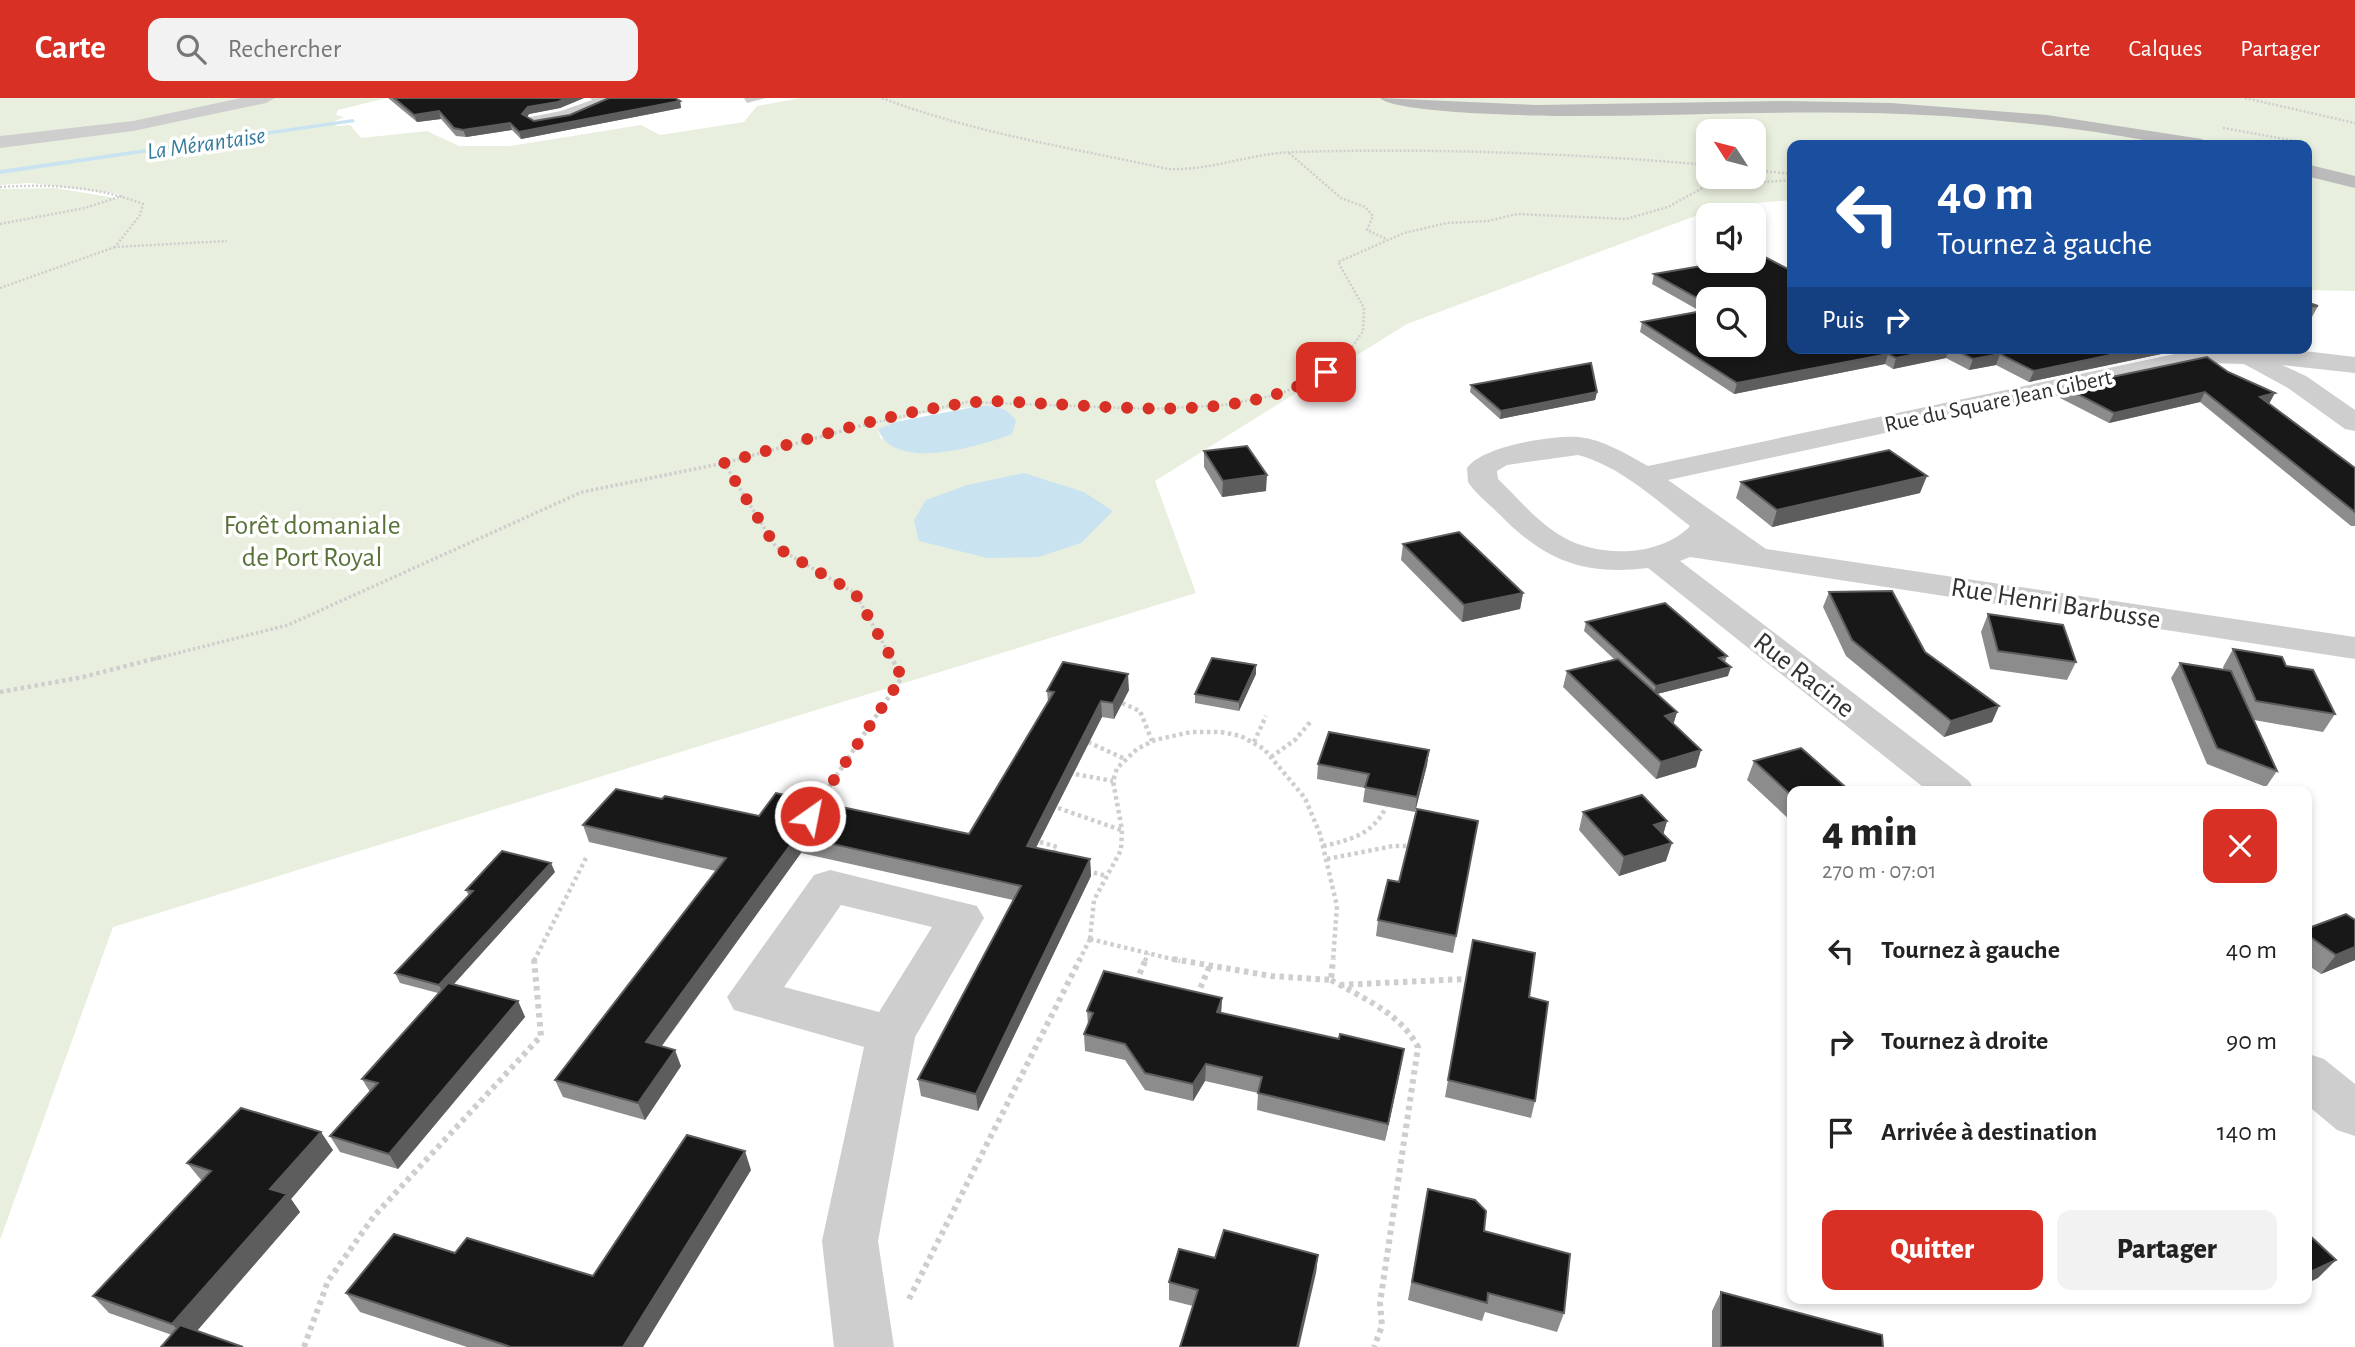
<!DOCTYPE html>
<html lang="fr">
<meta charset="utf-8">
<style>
body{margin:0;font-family:"Alegreya Sans",sans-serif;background:#f2f2f2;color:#222;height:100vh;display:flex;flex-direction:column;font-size:26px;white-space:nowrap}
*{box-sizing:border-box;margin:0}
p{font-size:23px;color:#767676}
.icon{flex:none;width:38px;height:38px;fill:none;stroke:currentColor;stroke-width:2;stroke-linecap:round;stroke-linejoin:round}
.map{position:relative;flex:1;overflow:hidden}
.details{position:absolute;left:1787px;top:688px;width:525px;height:518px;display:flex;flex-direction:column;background:#fff;border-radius:14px;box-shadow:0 4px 10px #0003}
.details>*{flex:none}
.banner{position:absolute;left:1787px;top:42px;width:525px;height:214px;border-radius:14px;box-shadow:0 4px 10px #0003;background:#1a4fa0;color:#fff;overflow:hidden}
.needle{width:46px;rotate:306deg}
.controls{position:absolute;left:1696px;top:21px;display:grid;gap:14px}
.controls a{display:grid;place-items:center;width:70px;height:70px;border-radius:14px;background:#fff;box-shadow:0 4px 10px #0003;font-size:35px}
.pin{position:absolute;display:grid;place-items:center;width:60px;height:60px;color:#fff;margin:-30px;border-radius:14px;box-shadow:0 4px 10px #0006}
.me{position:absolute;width:77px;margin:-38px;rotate:33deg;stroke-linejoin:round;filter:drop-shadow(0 0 5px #0008)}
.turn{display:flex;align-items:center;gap:24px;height:147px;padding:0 35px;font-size:32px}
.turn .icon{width:91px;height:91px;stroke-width:2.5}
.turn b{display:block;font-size:49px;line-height:60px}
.then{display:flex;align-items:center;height:66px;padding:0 35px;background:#0003;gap:14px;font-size:26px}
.round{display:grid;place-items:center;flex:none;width:74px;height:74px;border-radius:14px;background:#f2f2f2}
.summary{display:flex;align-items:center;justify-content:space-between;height:119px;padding:0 35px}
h1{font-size:42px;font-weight:800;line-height:52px}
.primary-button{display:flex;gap:14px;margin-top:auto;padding:14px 35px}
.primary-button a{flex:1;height:80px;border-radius:14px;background:#d93025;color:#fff;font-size:28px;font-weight:800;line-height:80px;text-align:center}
.primary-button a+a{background:#f2f2f2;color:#222}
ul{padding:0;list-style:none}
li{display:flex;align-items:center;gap:21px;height:91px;padding:0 35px}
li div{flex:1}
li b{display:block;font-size:26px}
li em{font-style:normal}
header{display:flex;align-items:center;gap:42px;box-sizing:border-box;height:98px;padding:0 35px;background:#d93025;color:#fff}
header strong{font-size:33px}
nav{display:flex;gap:38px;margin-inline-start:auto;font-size:24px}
.search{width:490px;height:63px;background:#f2f2f2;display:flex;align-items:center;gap:18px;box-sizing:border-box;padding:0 24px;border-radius:14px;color:#767676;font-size:26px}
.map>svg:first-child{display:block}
</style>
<header>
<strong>Carte</strong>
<div class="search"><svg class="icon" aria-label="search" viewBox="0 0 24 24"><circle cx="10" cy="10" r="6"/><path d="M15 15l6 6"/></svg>Rechercher</div>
<nav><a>Carte</a><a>Calques</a><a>Partager</a></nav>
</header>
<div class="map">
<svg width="2355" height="1249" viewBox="0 0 2355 1249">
<rect width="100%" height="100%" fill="#fff"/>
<path fill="#e9efde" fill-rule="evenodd" d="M0,0H259L174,20L0,43Z
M273,0H387L338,12L336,17L344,19L331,25L337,28L350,27L361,40L427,33L459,48H510L641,27L660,37L744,24L757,8L801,0H2355V193L2307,192L2306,47H1792V102L1722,108L1407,226L1155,383L1196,495L113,829L0,1142V91L56,90L121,101L118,96L30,85L0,87V46ZM1708,33H1754V79H1708ZM998,308L881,341L878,332C911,313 959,309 998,308Z"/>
<path fill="#c9e4f0" d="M979,308C996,308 1006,308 1016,323L1012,336C980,348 894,375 878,331L895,324Z
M1024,375L1084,394L1113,413L1081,445L1039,459L987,460L919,443L914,422L926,402L967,387Z"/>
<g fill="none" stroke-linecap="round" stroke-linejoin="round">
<path fill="#c9e4f0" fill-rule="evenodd" d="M353,21L355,24L0,76V72Z"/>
<path stroke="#cecece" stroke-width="2.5" stroke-dasharray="2 2" stroke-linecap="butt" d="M882,0C974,35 1072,50 1168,71C1211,73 1251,55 1294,54C1432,50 1570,55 1708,67
M2245,0L2355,25
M2223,30L2307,45
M1289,55L1341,100L1365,109L1373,118L1367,132L1386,141
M1754,72L1792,76
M0,89C50,86 96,88 143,106L140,117L115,149L227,143
M0,126L85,110L122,98
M0,190L115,149
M868,326L967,304L1154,311L1224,307L1276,297L1312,283L1340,266L1363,233L1364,210L1338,164L1404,135L1447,125L1488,123L1517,116L1626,121L1668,109L1706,88L1792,82"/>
<path stroke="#cecece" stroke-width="3.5" stroke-dasharray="2.5 2.5" stroke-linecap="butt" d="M724,365L776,449L855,495L892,561
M154,561L288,527L582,394L724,365L875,324"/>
<path stroke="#cecece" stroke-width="4.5" stroke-dasharray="3.5 3.5" stroke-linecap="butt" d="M0,594L83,579L161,559
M1122,605L1140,613L1152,643
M1088,644L1125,661
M1254,644L1266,618
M1271,659L1295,642L1312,622
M1069,675L1113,683
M817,707L902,579L891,559
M1058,710L1121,732
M1040,744L1057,749L1053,757
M1323,748C1351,742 1373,736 1386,709
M1327,761L1393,748H1412
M1087,773L1107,778
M1090,841L1180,863
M1090,841L1094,802L1121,752L1122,732L1113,683L1117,670L1137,651L1155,642L1191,634H1221L1241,638L1264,651L1305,700L1320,736L1337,808L1333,863
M534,863L586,760
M1079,863L1090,841
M1145,863L1148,855"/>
<path stroke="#cecece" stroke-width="6" stroke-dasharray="4.5 4.5" stroke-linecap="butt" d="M1173,861L1271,878L1331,882L1333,861
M1331,882C1364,901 1399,914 1418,949L1380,1205L1382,1228L1374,1249
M1136,884L1146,861
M1340,887L1465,881
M1197,898L1210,867
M909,1201L1080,861
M304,1249L328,1183L374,1118L541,938L534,861"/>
<path fill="#cecece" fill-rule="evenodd" d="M744,0H766L747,5Z"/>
<path fill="#cecece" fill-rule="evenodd" d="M241,0H275L266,5L133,33L0,50V38L133,23Z
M590,0H610L613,4L571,22L536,28L527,23L530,19L561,13L592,2Z
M2203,250L2288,251L2355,259V275L2282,267L2306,278L2355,312V333L2345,331L2288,290L2244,266L2208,265L1668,382L1766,451L2355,539V561L1690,459L1680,463L1969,683L1975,693H1928L1648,470C1582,478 1544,462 1498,415C1488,405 1476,396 1468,384L1467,370C1482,348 1553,337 1579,339C1604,342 1626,356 1648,368ZM1578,357C1620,368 1656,402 1690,428C1661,459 1599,460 1563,439C1538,425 1519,401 1498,381L1497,373L1507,367Z
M830,772L977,808L984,820L915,939L878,1143L894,1249H834L822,1143L864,949L734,912L727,899L814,777ZM841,807L932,829L879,914L784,889Z
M2306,955L2324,961L2355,986V1038L2337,1032L2306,1006Z"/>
<path fill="#bbb" fill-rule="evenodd" d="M1380,0L1537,7L1786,3L1891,5L2047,17L2202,41L2211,47C2172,49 2135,40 2096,34C2046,27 1995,22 1944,18C1820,10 1697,18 1573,18C1545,18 1395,16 1380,0Z
M2306,66L2355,78V90L2306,78Z"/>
</g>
<path fill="#8c8c8c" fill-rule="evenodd" d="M388,0H584L560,10L529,16L527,19L534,23L680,3L681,10L521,41L512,32L466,39L456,38L441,21L417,24Z
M1761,157L1792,173V250H2163L2161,256L2029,284L1996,267L1969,272L1946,260L1893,271L1885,266L1734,296L1640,234L1642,224L1700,213L1652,186L1654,176L1731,163H1754V159ZM1708,201H1754V247H1708Z
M2306,204L2318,208L2312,219L2306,220Z
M2207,259L2355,370V428H2351L2200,304L2109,325L2060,300L2064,289Z
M1471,287L1597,294L1595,302L1500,321L1470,294Z
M1204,353L1266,393L1222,399L1204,369Z
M1741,384L1920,395L1772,429L1736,400Z
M1403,446L1523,495L1520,511L1462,524L1401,462Z
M1829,494L1925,554L1999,608L1992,624L1944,639L1846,558L1823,509Z
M1988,516L2076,564L2067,582L1990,571L1981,534Z
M1586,524L1727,558L1725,564L1728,578L1657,596L1677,614L1673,626L1701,652L1696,669L1656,681L1563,589L1567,573L1614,561L1584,533Z
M2233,551L2286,568L2335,616L2323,634L2254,622L2277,673L2266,689L2207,666L2171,580L2180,565L2224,572L2223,569Z
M1256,567V576L1239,613L1195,605V596Z
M1129,592L1114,621L1102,619L1036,750L1090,761L1091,778L978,1013L921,998L918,981L1013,802L801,755L662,948L681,968L645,1022L563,999L555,982L716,773L589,744L583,727L662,701L759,718L969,736L1048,604L1047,593Z
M1429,652L1427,667L1415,714L1363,704L1365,690L1317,681L1318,666Z
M1754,663L1792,693V724L1747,682Z
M1583,714L1667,723L1663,736L1666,763L1619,778L1579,732Z
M1478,723L1453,855L1376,838L1378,822L1399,784Z
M555,774L454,886L518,903L525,919L398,1071L340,1054L330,1038L370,994L362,981L438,895L400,885L395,875L469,798L466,792Z
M2306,831L2355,862L2321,876L2306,866Z
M1473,842L1529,899L1535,1003L1531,1020L1445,999Z
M1222,900L1221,915L1401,968L1385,1043L1257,1012L1258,995L1205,983L1193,1003L1145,992L1125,962L1085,953L1084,936L1088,927L1087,913Z
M333,1052L291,1101L300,1114L197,1233L172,1237L109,1215L93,1198L202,1083L187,1065Z
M751,1072L643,1249H467L360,1214L346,1195L455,1155L593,1178Z
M1428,1091L1484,1133L1564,1215L1557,1234L1485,1214L1482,1223L1408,1202Z
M1318,1157L1316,1175L1193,1208L1169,1202V1184L1215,1160Z
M1721,1194L1883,1249H1712V1213Z
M2259,1200H2275L2264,1205Z"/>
<path fill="#5d5d5d" d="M566,0H584L560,10L529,16L524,24L522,16L528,9Z
M680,3L681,10L521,41L519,34Z
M439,13L441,21L417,24L414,17Z
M510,25L512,32L466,39L463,32Z
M1946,250H1950L1946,260L1893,271L1896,260Z
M2144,250H2163L2161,256L2029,284L2034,273Z
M1888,256L1885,266L1734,296L1737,285Z
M2000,256L1996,267L1969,272L1973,261Z
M1597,294L1595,302L1500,321L1501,313Z
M2205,294L2200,304L2109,325L2114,315Z
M2275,295L2269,306L2260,299Z
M1267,377L1266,393L1222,399L1223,383Z
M1927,378L1920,395L1772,429L1777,412Z
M1523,495L1520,511L1462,524L1464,507Z
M1256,567V576L1239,613V604Z
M1731,569L1728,578L1653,597L1656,588Z
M1128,576L1129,592L1114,621L1113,605Z
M1101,603L1102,619L1028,765L1027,748Z
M1999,608L1992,624L1944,639L1951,623Z
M1677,614L1672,631L1665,618Z
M1429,652L1427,667L1415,714L1417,699Z
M1701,652L1696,669L1656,681L1661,664Z
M1667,723L1662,741L1654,727Z
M797,738L801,755L652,961L646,944Z
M1672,745L1666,763L1619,778L1624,759Z
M1090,761L1091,778L978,1013L976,996Z
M551,765L555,774L444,897L439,887Z
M2355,849V862L2321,876L2336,857Z
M1222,900L1221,917L1217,914Z
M518,903L525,919L398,1071L389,1056Z
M1404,951L1401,968L1385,1043L1388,1026Z
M675,952L681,968L645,1022L638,1005Z
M1206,966L1205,983L1193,1003V986Z
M321,1034L333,1052L291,1101L300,1114L188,1243L172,1226L270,1091Z
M745,1053L751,1072L643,1249H623Z
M1318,1157L1316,1175L1299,1249H1297Z
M2336,1162L2318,1180L2306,1186V1176Z"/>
<path fill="#181818" stroke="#5d5d5d" stroke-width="2" d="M394,0H566L558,4L528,9L522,16L534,23L570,17L609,0H675L680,3L519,34L510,25L463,32L454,30L439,13L414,17Z
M1761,157L1792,173V250H1946L1896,260L1888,256L1737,285L1642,224L1708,212V247H1754V201H1708V206L1654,176L1731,163H1754V159Z
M2306,204L2318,208L2306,209Z
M1951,250H2144L2034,273L2000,256L1973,261Z
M2207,259L2228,274L2275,295L2260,299L2355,370V414L2205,294L2114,315L2064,289Z
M1591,265L1597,294L1501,313L1471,287Z
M1247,348L1267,377L1223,383L1204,353Z
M1889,352L1927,378L1777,412L1741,384Z
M1459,434L1523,495L1464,507L1403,446Z
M1892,493L1925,554L1999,608L1951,623L1852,542L1829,494Z
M1665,505L1727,558L1719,560L1731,569L1656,588L1586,524Z
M1988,516L2063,527L2076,564L1998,553Z
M2233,551L2282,559L2286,568L2313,572L2335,616L2256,603Z
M1212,560L1256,567L1239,604L1195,596Z
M1618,561L1677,614L1665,618L1701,652L1661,664L1567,573Z
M1063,564L1128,576L1113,605L1101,603L1027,748L1090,761L976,996L918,981L1021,788L797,738L646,944L675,952L638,1005L555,982L726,760L583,727L616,691L662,701L665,698L759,718L776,695L969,736L1054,594L1047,593Z
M2180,565L2231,573L2277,673L2217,650Z
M1329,634L1429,652L1417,699L1365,689L1369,676L1318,666Z
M1801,650L1850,693H1792V698L1754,663Z
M1642,697L1667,723L1654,727L1672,745L1624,759L1583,714Z
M1417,711L1478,723L1456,838L1378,822L1388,782L1399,784Z
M502,753L551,765L439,887L395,875L473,793L466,792Z
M2346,816L2355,822V849L2336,857L2306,836V831Z
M1473,842L1535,855L1529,899L1548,904L1535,1003L1448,982Z
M1104,873L1222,900L1217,914L1339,941L1340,936L1404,951L1388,1026L1258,995L1262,979L1206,966L1193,986L1145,975L1125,946L1084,936L1093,915L1087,913Z
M448,885L518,903L389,1056L330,1038L378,985L362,981Z
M241,1010L321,1034L270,1091L287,1096L172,1226L93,1198L211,1073L187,1065Z
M687,1037L745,1053L623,1249H511L346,1195L394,1136L455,1155L467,1140L593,1178Z
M1428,1091L1475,1102L1486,1113L1484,1133L1570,1156L1564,1215L1488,1195L1487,1205L1412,1184Z
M1224,1132L1318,1157L1297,1249H1180L1198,1192L1169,1184L1179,1151L1215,1160Z
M2306,1134L2336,1162L2306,1176Z
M1721,1194L1882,1237L1883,1249H1721Z
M180,1227L243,1249H161Z"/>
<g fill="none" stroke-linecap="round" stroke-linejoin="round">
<path stroke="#d93025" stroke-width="12" stroke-dasharray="0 21.6" d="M810,718L902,579L855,495L776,449L724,365C803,343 884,316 966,305C994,301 1023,305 1051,306C1140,310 1245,323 1326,274"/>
</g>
<g text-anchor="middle" stroke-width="7" stroke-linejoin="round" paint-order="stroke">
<g font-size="23" fill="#313131" stroke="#fff">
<text transform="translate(1998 302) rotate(-12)" y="8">Rue du Square Jean Gibert</text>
</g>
<g font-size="24" font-style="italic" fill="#367d9c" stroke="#fff">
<text transform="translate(206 45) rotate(-8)" y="8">La Mérantaise</text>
</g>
<g font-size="28" fill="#587239" stroke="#fff">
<text x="312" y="436">Forêt domaniale<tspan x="312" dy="32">de Port Royal</tspan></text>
</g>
<g font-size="28" fill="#313131" stroke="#fff">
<text transform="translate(2056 504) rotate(9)" y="10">Rue Henri Barbusse</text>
<text transform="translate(1805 576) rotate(38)" y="10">Rue Racine</text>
</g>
</g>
</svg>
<div class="controls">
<a><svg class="needle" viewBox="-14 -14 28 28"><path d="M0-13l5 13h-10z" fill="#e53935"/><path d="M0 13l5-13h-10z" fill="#767676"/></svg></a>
<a><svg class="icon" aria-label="sound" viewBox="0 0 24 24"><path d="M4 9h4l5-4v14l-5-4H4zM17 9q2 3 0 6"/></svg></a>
<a><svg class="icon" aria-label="search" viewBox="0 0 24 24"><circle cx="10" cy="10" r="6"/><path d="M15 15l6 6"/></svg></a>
</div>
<div class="pin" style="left:1326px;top:274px;background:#d93025"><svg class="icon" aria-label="arrive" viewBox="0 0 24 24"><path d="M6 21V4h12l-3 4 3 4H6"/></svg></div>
<svg class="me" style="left:810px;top:718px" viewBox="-20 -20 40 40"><circle r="17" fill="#d93025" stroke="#fff" stroke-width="3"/><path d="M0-11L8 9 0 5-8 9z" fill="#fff"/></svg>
<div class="banner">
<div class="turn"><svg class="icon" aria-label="left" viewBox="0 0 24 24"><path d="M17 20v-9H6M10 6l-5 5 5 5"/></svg><div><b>40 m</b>Tournez à gauche</div></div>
<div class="then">Puis<svg class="icon" aria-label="right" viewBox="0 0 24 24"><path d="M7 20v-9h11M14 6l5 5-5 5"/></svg></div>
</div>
<section class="details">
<div class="summary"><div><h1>4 min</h1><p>270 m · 07:01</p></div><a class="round" style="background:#d93025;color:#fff"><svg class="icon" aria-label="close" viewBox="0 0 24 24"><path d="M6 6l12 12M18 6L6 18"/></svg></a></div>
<ul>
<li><svg class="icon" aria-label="left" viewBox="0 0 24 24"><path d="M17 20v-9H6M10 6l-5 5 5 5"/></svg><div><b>Tournez à gauche</b></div><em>40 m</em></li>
<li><svg class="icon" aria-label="right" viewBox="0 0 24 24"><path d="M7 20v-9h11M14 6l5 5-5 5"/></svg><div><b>Tournez à droite</b></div><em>90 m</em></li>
<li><svg class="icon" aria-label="arrive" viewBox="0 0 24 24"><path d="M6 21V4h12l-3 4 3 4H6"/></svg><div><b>Arrivée à destination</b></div><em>140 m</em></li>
</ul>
<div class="primary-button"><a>Quitter</a><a>Partager</a></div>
</section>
</div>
